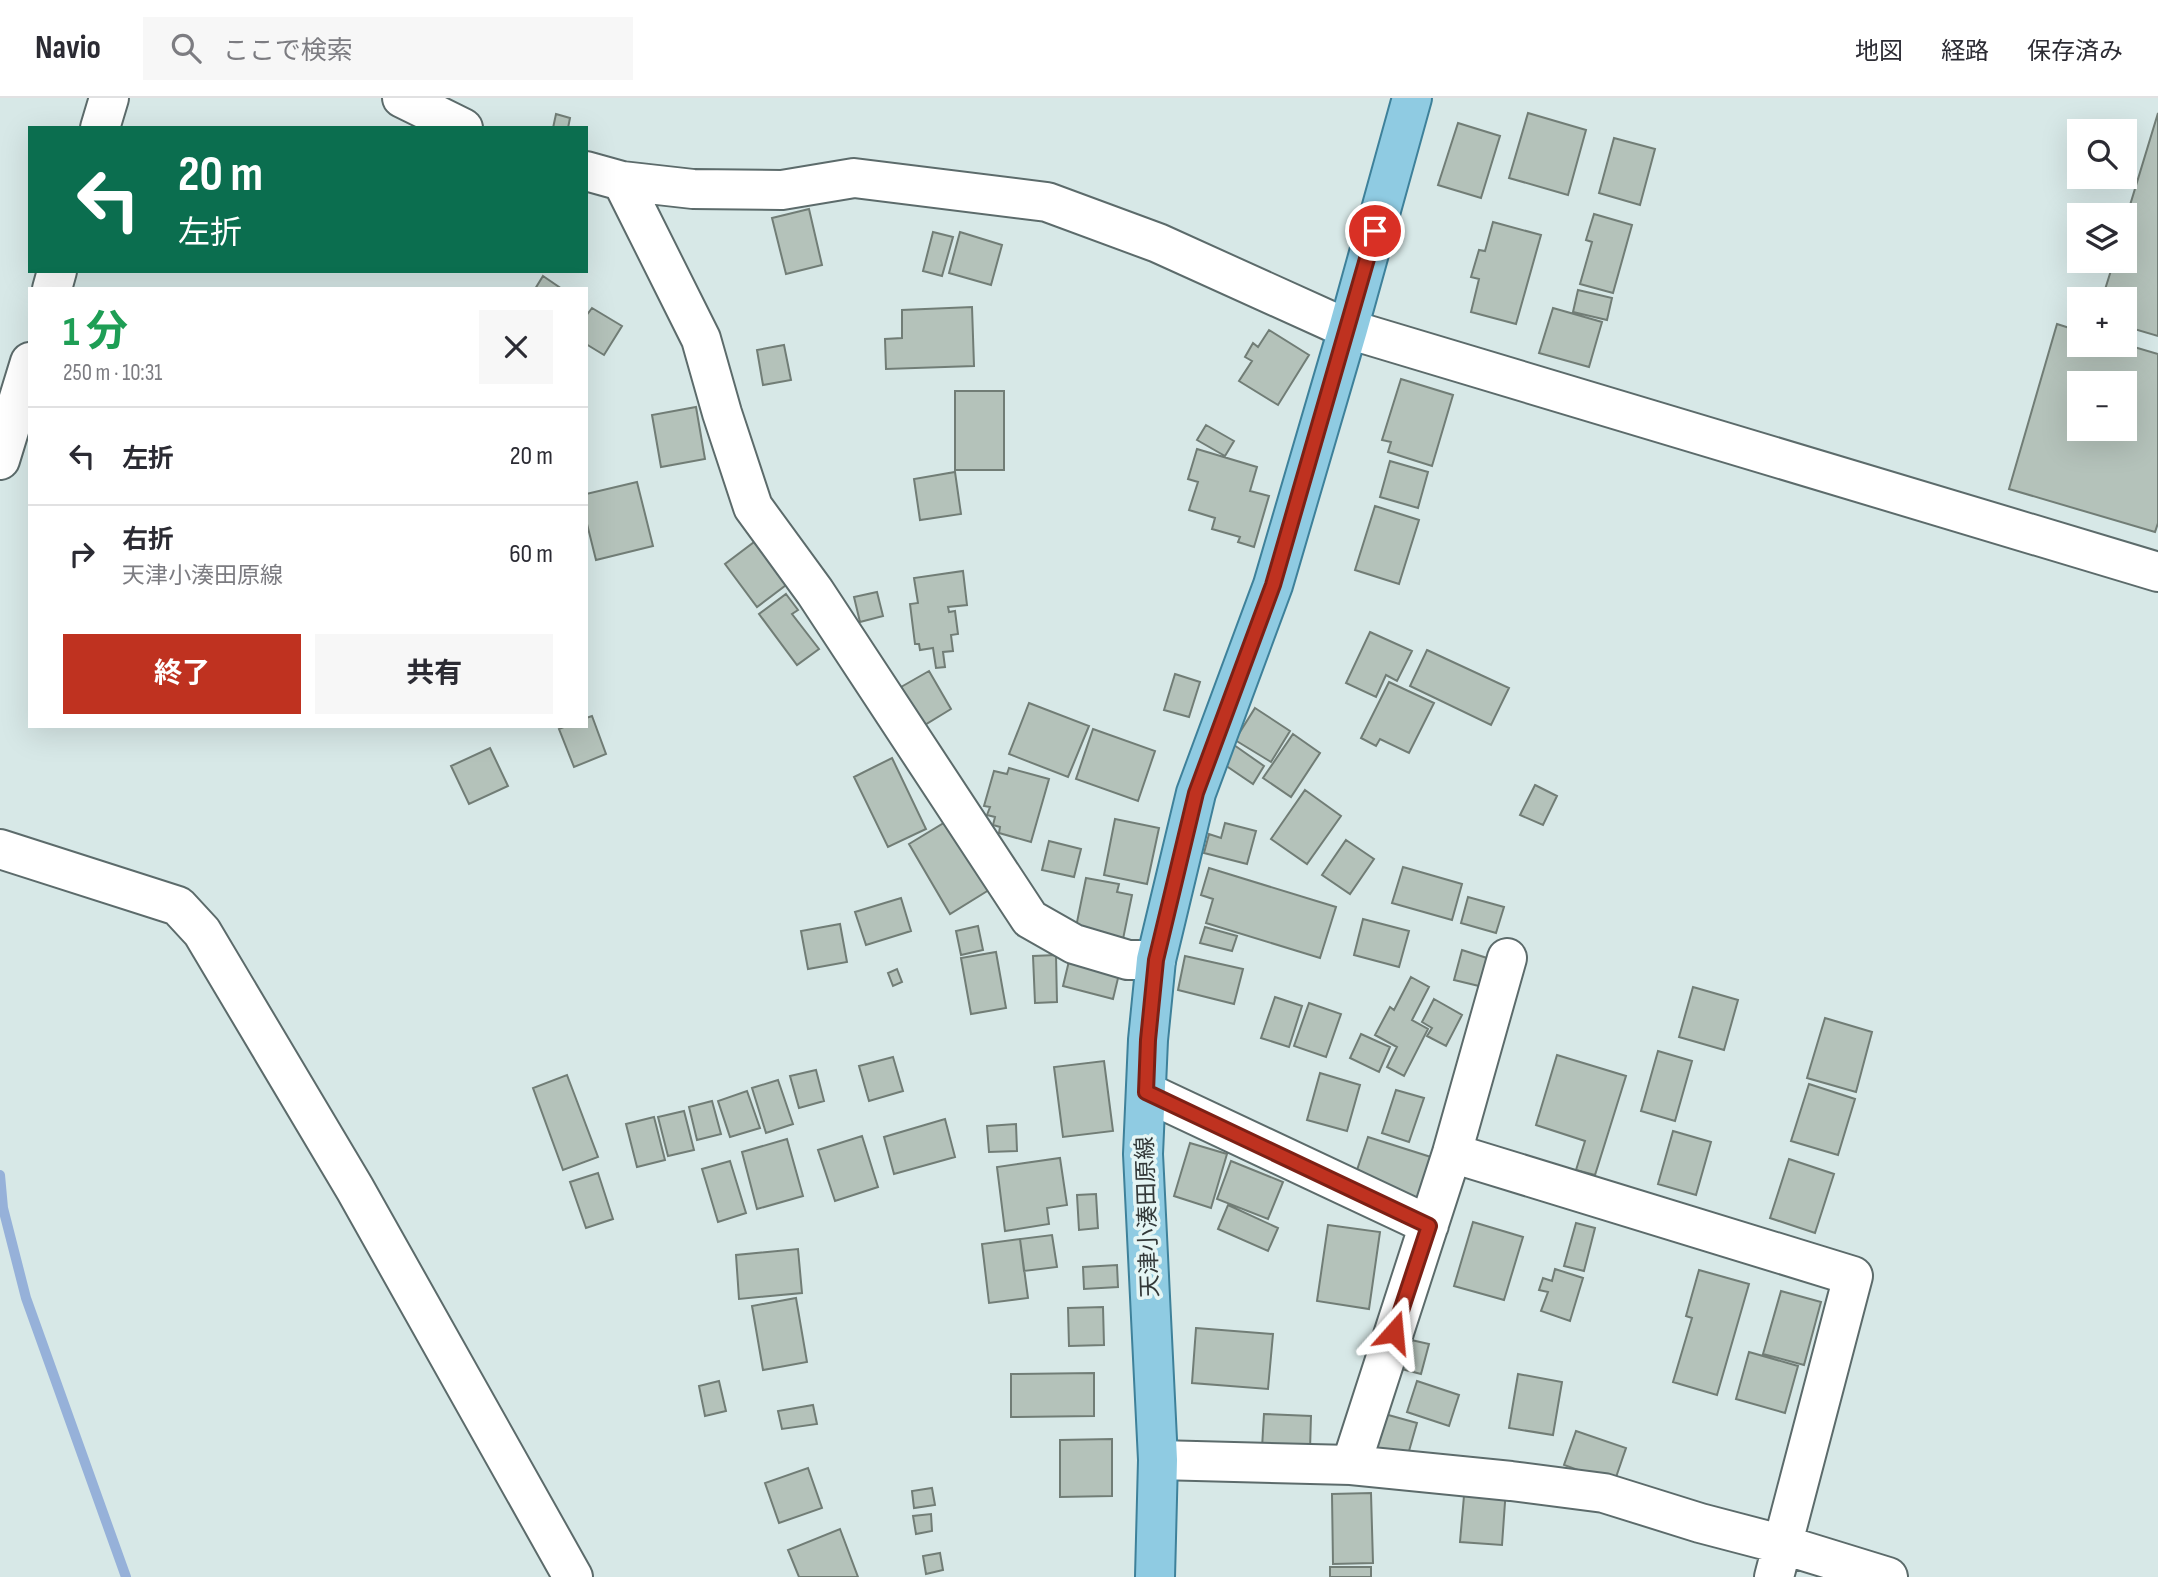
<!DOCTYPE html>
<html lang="ja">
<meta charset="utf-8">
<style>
body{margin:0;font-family:"Sofia Sans Condensed","Noto Sans JP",sans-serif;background:#f7f7f7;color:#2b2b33;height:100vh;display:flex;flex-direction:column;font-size:26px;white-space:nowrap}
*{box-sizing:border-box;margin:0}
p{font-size:23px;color:#7c7c81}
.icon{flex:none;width:38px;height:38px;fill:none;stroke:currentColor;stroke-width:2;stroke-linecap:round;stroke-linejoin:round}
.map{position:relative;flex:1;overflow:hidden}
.side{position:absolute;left:28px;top:189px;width:560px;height:441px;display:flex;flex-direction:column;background:#fff;border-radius:0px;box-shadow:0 7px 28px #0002}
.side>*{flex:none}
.banner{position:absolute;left:28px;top:28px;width:560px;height:147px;border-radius:0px;box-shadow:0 7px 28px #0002;background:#0b6e4f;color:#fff;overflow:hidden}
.tools{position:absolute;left:2067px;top:21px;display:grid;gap:14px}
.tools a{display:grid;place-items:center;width:70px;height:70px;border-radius:0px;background:#fff;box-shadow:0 7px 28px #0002;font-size:35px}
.pin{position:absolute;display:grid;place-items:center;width:60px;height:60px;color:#fff;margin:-30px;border:4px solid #fff;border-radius:50%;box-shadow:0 2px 7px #0007}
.me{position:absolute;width:77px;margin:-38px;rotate:18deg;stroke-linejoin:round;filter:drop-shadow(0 0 5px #0008)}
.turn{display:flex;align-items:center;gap:24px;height:147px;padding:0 35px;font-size:32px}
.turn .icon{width:91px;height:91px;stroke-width:2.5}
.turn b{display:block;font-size:49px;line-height:60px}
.round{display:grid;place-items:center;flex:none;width:74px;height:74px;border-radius:0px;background:#f7f7f7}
.headline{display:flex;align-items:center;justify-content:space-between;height:119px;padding:0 35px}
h1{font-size:42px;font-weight:700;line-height:52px;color:#1e9e55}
.primary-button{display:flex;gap:14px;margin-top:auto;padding:14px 35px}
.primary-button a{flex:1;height:80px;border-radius:0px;background:#bf3220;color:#fff;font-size:28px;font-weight:700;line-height:80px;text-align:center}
.primary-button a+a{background:#f7f7f7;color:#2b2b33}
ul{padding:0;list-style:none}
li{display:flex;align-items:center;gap:21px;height:98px;padding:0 35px;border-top:2px solid #e1e1e2}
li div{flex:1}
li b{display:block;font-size:26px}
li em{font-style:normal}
header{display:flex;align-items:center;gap:42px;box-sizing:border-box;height:98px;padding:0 35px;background:#fff;border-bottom:2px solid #e1e1e2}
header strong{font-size:33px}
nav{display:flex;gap:38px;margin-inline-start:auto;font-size:24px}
.search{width:490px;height:63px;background:#f7f7f7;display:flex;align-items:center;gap:18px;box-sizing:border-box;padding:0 24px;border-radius:0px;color:#7c7c81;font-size:26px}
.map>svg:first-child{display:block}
</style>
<header>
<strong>Navio</strong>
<div class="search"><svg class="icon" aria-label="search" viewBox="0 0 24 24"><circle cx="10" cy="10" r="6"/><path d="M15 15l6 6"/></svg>ここで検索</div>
<nav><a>地図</a><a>経路</a><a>保存済み</a></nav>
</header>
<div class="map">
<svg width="2158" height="1479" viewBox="0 0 2158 1479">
<rect width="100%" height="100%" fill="#d7e8e7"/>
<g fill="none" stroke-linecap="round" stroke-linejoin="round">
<path stroke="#96b1d9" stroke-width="10" d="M0,1077L3,1110L26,1200L126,1479"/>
</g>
<path fill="#b4c2ba" stroke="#717d76" stroke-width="2" fill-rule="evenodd" d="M1528,15L1586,32L1568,97L1509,80Z
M2158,15V238L2124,228V201H2102L2114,163H2124V127Z
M556,16L570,20L568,30H553Z
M1458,25L1500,38L1481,100L1438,87Z
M1614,40L1655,51L1640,107L1599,95Z
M809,111L822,167L786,176L772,120Z
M1594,116L1632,127L1613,195L1580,186L1592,144L1586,142Z
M1493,124L1541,137L1516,226L1471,214L1479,181L1471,179L1479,152L1485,153Z
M933,134L953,139L942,178L923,173Z
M960,134L1002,147L991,187L949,175Z
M543,178L562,191H535Z
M1578,192L1612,200L1607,222L1573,214Z
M972,209L974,268L886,271L885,241L902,240V212Z
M592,210L622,228L604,257L586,246V218Z
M1553,210L1602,224L1589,269L1539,255Z
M2057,226L2079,233V247L2124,246L2158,256V425L2155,434L2009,391ZM2079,285H2124V331H2079Z
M1269,232L1309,257L1278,307L1239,283L1252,263L1245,259L1253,245L1258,249Z
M784,247L791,282L763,287L757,252Z
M1401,281L1453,297L1432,368L1388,354L1391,344L1382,342Z
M955,293H1004V372H955Z
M696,309L705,361L661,369L652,317Z
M1206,327L1234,343L1225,358L1197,342Z
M1197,351L1257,369L1250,393L1269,398L1254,449L1238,444L1240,439L1212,431L1215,420L1189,412L1198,384L1188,381Z
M1390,363L1428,374L1418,410L1380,399Z
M955,374L961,416L920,422L914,381Z
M637,384L653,448L596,462L586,422V396Z
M1375,408L1419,422L1399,486L1355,472Z
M766,435L798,478L757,509L725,466Z
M963,473L967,507L948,509L949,514L955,513L958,536L951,537L953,553L943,554L945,569L936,570L933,550L920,552L919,546H915L910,506L918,505L914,480Z
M877,494L883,518L860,524L854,499Z
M786,496L798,512L792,516L819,551L797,567L759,516Z
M1370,534L1412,553L1397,583L1386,577L1376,599L1346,585Z
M1427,552L1509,590L1491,627L1410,588Z
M929,573L951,611L923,628L901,589Z
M1175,576L1200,584L1189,619L1164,612Z
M1389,584L1434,605L1409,655L1380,641L1376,648L1361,640Z
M1029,605L1089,628L1068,679L1009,656Z
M1255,610L1290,633L1271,664L1235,642Z
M592,618L606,656L574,669L559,631L566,628H586V620Z
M1093,631L1155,653L1138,703L1076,681Z
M1293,636L1320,655L1291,699L1263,680Z
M1234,647L1264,668L1253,686L1222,665Z
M490,650L508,688L469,706L451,668Z
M892,660L926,731L888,749L854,679Z
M1009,670L1049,681L1031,744L999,735L1000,729L993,727L995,719L987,717L990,709L984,708L994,673L1007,676Z
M1535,687L1557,698L1543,727L1520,717Z
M1305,692L1341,718L1307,766L1271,741Z
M957,717L997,787L950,816L909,746Z
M1115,721L1159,730L1147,786L1104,777Z
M1225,725L1256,733L1247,766L1204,755L1209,736L1221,740Z
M1346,742L1374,761L1350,796L1322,777Z
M1049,743L1081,751L1074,779L1042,772Z
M1403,769L1462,786L1452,822L1392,805Z
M1209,770L1336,809L1320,860L1206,825L1213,801L1201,797Z
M1086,780L1119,786L1117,794L1132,797L1122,846L1076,829Z
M1468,799L1504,809L1496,835L1461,825Z
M901,800L911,833L866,847L855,814Z
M1363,821L1409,833L1399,869L1354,857Z
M840,826L847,864L808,871L801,833Z
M978,828L983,852L961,857L956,833Z
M1205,829L1237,838L1232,853L1200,845Z
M1462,852L1487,860L1479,888L1454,882Z
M996,854L1006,910L971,916L961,860Z
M1056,857L1057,904L1035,905L1033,858Z
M1185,858L1243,871L1234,906L1178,892Z
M1069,863L1119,876L1113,901L1063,888Z
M897,871L902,884L893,888L888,875Z
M1411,879L1429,889L1412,922L1428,931L1404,978L1387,969L1397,949L1375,937L1390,909L1394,912Z
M1693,889L1738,902L1724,952L1679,939Z
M1275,899L1302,908L1289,949L1261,940Z
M1434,901L1462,917L1446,948L1427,938L1432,930L1422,924Z
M1309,905L1341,916L1326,959L1294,948Z
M1825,920L1872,934L1856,994L1807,980Z
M1361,936L1390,949L1379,974L1350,960Z
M1658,953L1692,963L1675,1023L1641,1013Z
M1557,957L1626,978L1595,1077L1576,1072L1585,1043L1536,1027Z
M893,959L903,993L869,1003L859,968Z
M1104,963L1113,1033L1063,1039L1054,969Z
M816,972L824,1003L799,1010L790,978Z
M1320,975L1360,987L1347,1033L1307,1022Z
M567,977L598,1059L563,1072L533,990Z
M778,982L793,1026L766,1035L752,990Z
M1809,986L1855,1001L1838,1057L1791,1043Z
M1396,992L1424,1000L1409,1044L1382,1035Z
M747,993L760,1030L730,1039L718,1003Z
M712,1003L721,1036L697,1042L689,1009Z
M684,1013L694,1052L668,1058L658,1019Z
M654,1019L665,1062L637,1069L626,1026Z
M945,1021L955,1059L894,1076L884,1039Z
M1016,1026L1017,1053L989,1054L987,1028Z
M1673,1033L1711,1044L1696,1097L1658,1086Z
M862,1038L878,1089L835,1103L818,1052Z
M1368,1039L1434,1060L1419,1106L1353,1084Z
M787,1041L803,1098L757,1111L742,1054Z
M1190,1045L1227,1056L1211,1110L1174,1098Z
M1060,1060L1067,1107L1047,1110L1049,1126L1005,1133L997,1069Z
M1789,1061L1834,1076L1815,1135L1770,1120Z
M730,1063L746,1115L718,1124L702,1071Z
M1231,1063L1283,1084L1268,1121L1217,1101Z
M598,1075L613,1121L586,1130L570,1084Z
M1096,1096L1098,1130L1079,1132L1077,1097Z
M1228,1107L1278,1130L1268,1153L1218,1131Z
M1473,1124L1523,1139L1504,1202L1454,1188Z
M1576,1125L1595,1130L1584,1173L1564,1168Z
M1328,1127L1380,1134L1369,1211L1317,1203Z
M1052,1137L1057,1169L1024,1173L1020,1141Z
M1020,1141L1028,1200L989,1205L982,1146Z
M798,1151L802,1195L739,1201L736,1157Z
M1117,1167L1118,1189L1084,1191L1083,1169Z
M1555,1171L1583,1180L1570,1223L1541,1213L1548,1194L1539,1192L1543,1180L1552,1183Z
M1699,1172L1749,1186L1717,1297L1673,1284L1692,1220L1686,1218Z
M1781,1193L1821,1204L1804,1267L1763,1256Z
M796,1200L807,1264L763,1272L752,1208Z
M1103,1209L1104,1247L1069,1248L1068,1210Z
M1196,1230L1273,1236L1268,1291L1192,1285Z
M1398,1239L1429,1246L1421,1276L1390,1268Z
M1749,1254L1798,1268L1785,1315L1736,1301Z
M1094,1275V1318L1011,1319V1276Z
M1518,1276L1562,1284L1553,1337L1509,1330Z
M719,1283L726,1313L705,1318L699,1288Z
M1417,1283L1459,1297L1449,1328L1407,1314Z
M813,1307L817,1326L782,1331L778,1313Z
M1374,1313L1417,1325L1407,1360L1365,1348Z
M1264,1316L1311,1318L1310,1352L1262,1350Z
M1576,1333L1626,1350L1614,1385L1564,1367Z
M1112,1341V1398L1060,1399V1342Z
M808,1370L822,1410L779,1425L765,1385Z
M1465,1386L1506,1390L1502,1447L1460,1444Z
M932,1390L935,1407L914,1410L912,1393Z
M1371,1395L1373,1465L1333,1466L1332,1396Z
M931,1416L932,1433L916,1436L913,1418Z
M840,1431L858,1479H799L788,1452Z
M940,1455L943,1472L926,1476L923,1458Z
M1330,1469H1371V1479H1330Z"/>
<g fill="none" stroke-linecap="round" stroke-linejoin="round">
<defs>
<path id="minor" d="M402,0L463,30
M100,30L109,0
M586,73L622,83L693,91L782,92L854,80L1047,104L1158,145L1348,231L2158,474
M622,83L701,241L722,315L753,409L815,494L1030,821L1074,846L1128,862H1156
M52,191L57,173
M0,362L30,264
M0,751L178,808L202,834L355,1091L573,1479
M1146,994L1429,1127
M1452,1055L1853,1178L1774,1479
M1158,1362L1351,1367L1511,1383L1604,1395L1700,1425L1784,1447L1888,1479
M1351,1367L1452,1055L1507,860"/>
<path id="major" d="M1155,1479L1158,1362L1143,1056L1148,942L1156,862L1196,695L1273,487L1348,231L1412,0"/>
</defs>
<use href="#minor" stroke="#5c6b6b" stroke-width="42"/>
<use href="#major" stroke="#3e819a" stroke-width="42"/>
<use href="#minor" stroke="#fff" stroke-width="38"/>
<use href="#major" stroke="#8fcbe2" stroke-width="38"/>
</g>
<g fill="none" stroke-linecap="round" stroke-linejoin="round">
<defs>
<path id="route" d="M1375,133L1273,487L1196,695L1156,862L1148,942L1146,994L1429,1128L1394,1234"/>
</defs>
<use href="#route" stroke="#7c2015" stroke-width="18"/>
<use href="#route" stroke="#bf3220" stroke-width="12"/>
</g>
<g text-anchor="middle" stroke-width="7" stroke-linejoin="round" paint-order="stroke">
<g font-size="23" fill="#323838" stroke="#e4f5f4">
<text transform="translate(1147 1119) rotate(-92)" y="8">天津小湊田原線</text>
</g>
</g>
</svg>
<div class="tools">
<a><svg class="icon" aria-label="search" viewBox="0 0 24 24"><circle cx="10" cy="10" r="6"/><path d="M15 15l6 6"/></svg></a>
<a><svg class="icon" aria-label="layers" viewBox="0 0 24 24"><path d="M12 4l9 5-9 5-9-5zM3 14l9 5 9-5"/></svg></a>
<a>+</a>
<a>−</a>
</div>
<div class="pin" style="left:1375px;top:133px;background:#d93025"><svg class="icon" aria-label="arrive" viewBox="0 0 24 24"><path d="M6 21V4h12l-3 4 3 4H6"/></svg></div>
<svg class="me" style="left:1394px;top:1234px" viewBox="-20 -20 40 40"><path d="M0-17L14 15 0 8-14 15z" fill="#bf3220" stroke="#fff" stroke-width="4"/></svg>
<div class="banner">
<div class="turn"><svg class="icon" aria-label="left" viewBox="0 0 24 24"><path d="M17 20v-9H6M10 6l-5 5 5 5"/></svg><div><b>20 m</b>左折</div></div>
</div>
<section class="side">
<div class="headline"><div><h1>1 分</h1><p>250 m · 10:31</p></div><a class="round"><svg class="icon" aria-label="close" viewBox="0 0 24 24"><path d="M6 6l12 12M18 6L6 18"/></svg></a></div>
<ul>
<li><svg class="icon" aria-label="left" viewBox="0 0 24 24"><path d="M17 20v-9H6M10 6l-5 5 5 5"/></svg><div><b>左折</b></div><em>20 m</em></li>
<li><svg class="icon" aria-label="right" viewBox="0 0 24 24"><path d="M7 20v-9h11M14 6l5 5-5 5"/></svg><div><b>右折</b><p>天津小湊田原線</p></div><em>60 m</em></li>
</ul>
<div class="primary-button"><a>終了</a><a>共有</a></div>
</section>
</div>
